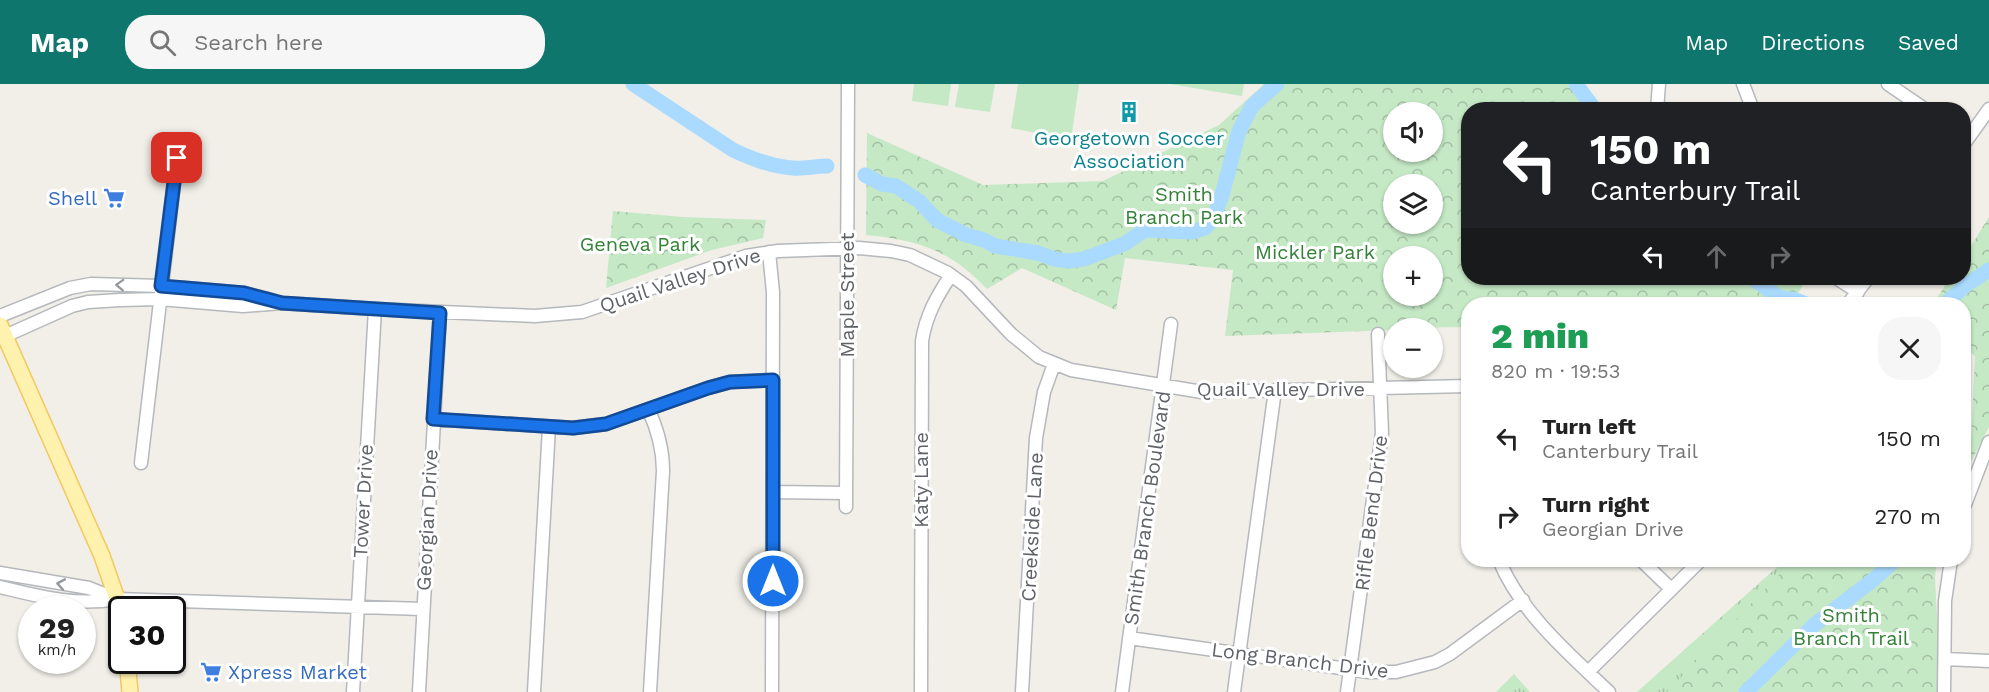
<!DOCTYPE html>
<meta charset="utf-8">
<style>
body{margin:0;font-family:"Work Sans",sans-serif;background:#f6f6f6;color:#222;height:100vh;display:flex;flex-direction:column;font-size:22px;white-space:nowrap}
*{box-sizing:border-box;margin:0}
p{font-size:20px;color:#767676}
.icon{flex:none;width:33px;height:33px;fill:none;stroke:currentColor;stroke-width:2;stroke-linecap:round;stroke-linejoin:round}
.map{position:relative;flex:1;overflow:hidden}
.details{position:absolute;left:1461px;top:213px;width:510px;height:270px;display:flex;flex-direction:column;background:#fff;border-radius:24px;box-shadow:0 2px 4px #0004}
.details>*{flex:none}
.guide{position:absolute;left:1461px;top:18px;width:510px;height:183px;border-radius:24px;box-shadow:0 2px 4px #0004;background:#202124;color:#fff;overflow:hidden}
.buttons{position:absolute;left:1383px;top:18px;display:grid;gap:12px}
.buttons a{display:grid;place-items:center;width:60px;height:60px;border-radius:50%;background:#fff;box-shadow:0 2px 4px #0004;font-size:30px}
.speed{position:absolute;left:18px;top:512px;display:flex;gap:12px;font-size:30px;font-weight:700;text-align:center}
.speed>*{display:grid;place-content:center;width:78px;height:78px;border-radius:50%;background:#fff;box-shadow:0 2px 4px #0004;line-height:1}
.speed small{font-size:15px;font-weight:400}
.speed .limit{border:3px solid #111;border-radius:9px;background:#fff;color:#111}
.pin{position:absolute;display:grid;place-items:center;width:51px;height:51px;color:#fff;margin:-26px;border-radius:12px;box-shadow:0 3px 9px #0006}
.me{position:absolute;width:66px;margin:-33px;rotate:0deg;stroke-linejoin:round;filter:drop-shadow(0 0 4px #0008)}
.turn{display:flex;align-items:center;gap:21px;height:126px;padding:0 30px;font-size:27px}
.turn .icon{width:78px;height:78px;stroke-width:2.5}
.turn b{display:block;font-size:42px;line-height:51px}
.lanes{display:flex;align-items:center;height:57px;padding:0 30px;background:#0003;justify-content:center;gap:30px;direction:ltr}
.lanes .off{opacity:.35}
.round{display:grid;place-items:center;flex:none;width:63px;height:63px;border-radius:24px;background:#f6f6f6}
.overview{display:flex;align-items:center;justify-content:space-between;height:102px;padding:0 30px}
h1{font-size:36px;font-weight:800;line-height:45px;color:#1e9e55}
ul{padding:0;list-style:none}
li{display:flex;align-items:center;gap:18px;height:78px;padding:0 30px}
li div{flex:1}
li b{display:block;font-size:22px}
li em{font-style:normal}
header{display:flex;align-items:center;gap:36px;box-sizing:border-box;height:84px;padding:0 30px;background:#0f766e;color:#fff}
header strong{font-size:28px}
nav{display:flex;gap:33px;margin-inline-start:auto;font-size:21px}
.search{width:420px;height:54px;background:#f6f6f6;display:flex;align-items:center;gap:15px;box-sizing:border-box;padding:0 21px;border-radius:24px;color:#767676;font-size:22px}
.map>svg:first-child{display:block}
</style>
<header>
<strong>Map</strong>
<div class="search"><svg class="icon" aria-label="search" viewBox="0 0 24 24"><circle cx="10" cy="10" r="6"/><path d="M15 15l6 6"/></svg>Search here</div>
<nav><a>Map</a><a>Directions</a><a>Saved</a></nav>
</header>
<div class="map">
<svg width="1989" height="608" viewBox="0 0 1989 608">
<defs>
<pattern id="grass-tufts" width="24" height="20" patternUnits="userSpaceOnUse" patternTransform="scale(1.5)"><rect width="24" height="20" fill="#c5e8c5"/><path d="M3 7l-1-3M5 7V3M7 7l1-3M15 17l-1-3M17 17v-4M19 17l1-3" fill="none" stroke="#a3c0a4"/></pattern>
<pattern id="park-crowns" width="20" height="18" patternUnits="userSpaceOnUse" patternTransform="scale(1.5)"><rect width="20" height="18" fill="#c5e8c5"/><path d="M2 6a3 3 0 1 1 6 0M12 15a3 3 0 1 1 6 0" fill="none" stroke="#a3c0a4"/></pattern>
</defs>
<rect width="100%" height="100%" fill="#f1efe8"/>
<path fill="url(#grass-tufts)" d="M1785,476H1835L1748,608H1637Z
M1514,590L1530,608H1496Z"/>
<path fill="url(#park-crowns)" fill-rule="evenodd" d="M1264,0H1581L1606,25L1468,26V194H1807L1792,220H1468V243L1394,244L1393,246L1225,252L1233,186L1125,174L1116,226L1022,184L987,205C950,166 918,156 866,151L867,49L983,101L1103,97L1219,41ZM1394,28H1432V68H1394ZM1394,100H1432V140H1394ZM1394,172H1432V212H1394Z
M613,127L683,133L766,136L763,154L712,166L606,204Z
M1989,133V343L1970,380L1975,272L1964,263V220H1933L1950,194H1964V173Z
M1793,476H1937L1935,493L1938,556L1937,608H1667Z"/>
<path fill="#c5e8c5" d="M914,0H951L948,22L912,17Z
M959,0H995L990,28L955,23Z
M1018,0H1079L1071,56L1011,44Z
M1170,0H1244L1242,12Z"/>
<g fill="none" stroke-linecap="round" stroke-linejoin="round">
<path stroke="#aadaff" stroke-width="15" d="M633,0L733,66C752,75 772,83 793,84C804,85 816,82 827,82
M1576,0L1595,26
M865,91L882,100L896,102L919,117L937,136L966,151L984,156L995,162L1038,169L1054,175L1069,177L1084,175L1124,160L1145,146L1192,148L1205,144L1213,135L1222,111L1239,47L1252,22L1277,0
M1752,194L1780,214L1793,215L1806,220
M1945,220L1966,201L1989,186
M1746,608L1814,541L1873,496L1895,476"/>
<defs>
<path id="minor" d="M1743,0L1753,26
M1888,0L1926,26
M1657,26L1659,0
M1964,60L1989,25
M769,168L773,208L772,608
M1836,194L1858,208
M1848,220L1868,194
M0,232L70,204L91,200L161,202L244,209L272,216
M5,252L72,222L88,218L120,216L160,215L243,222L282,219L375,225L535,232L582,228L746,172L778,167L859,164L891,167L910,171L948,189L966,202L1011,250L1039,273L1071,286L1202,308L1468,302
M648,325C658,346 663,364 663,387L650,608
M433,335L573,344L606,340L708,304L730,298L773,296
M141,379L177,74
M774,408L846,409
M846,423L848,0
M1964,423L1989,358
M1499,476C1521,529 1568,569 1609,608
M1641,476L1671,505
M0,489L89,504L116,515
M0,503C42,513 74,522 117,515L422,525
M1129,554L1369,588H1396L1435,578L1450,570L1523,516
M1945,575L1989,577
M1588,588L1701,476
M353,608L375,225
M419,608L440,229
M534,608L549,343
M921,608L922,257C926,231 937,212 951,191
M1022,608L1036,354L1044,308L1054,280
M1122,608L1171,240
M1234,608L1275,306
M1347,608L1382,349L1378,250
M1944,608L1945,517L1951,476"/>
<path id="major" d="M0,241L102,472L117,515L122,541
M127,576L130,608"/>
</defs>
<use href="#minor" stroke="#b5b8bc" stroke-width="15"/>
<use href="#major" stroke="#f2c960" stroke-width="18"/>
<use href="#minor" stroke="#fff" stroke-width="12"/>
<use href="#major" stroke="#fff2af" stroke-width="15"/>
</g>
<defs><path id="oneway-chevron" d="M-2-3.5L2.5 0L-2 3.5" fill="none" stroke-width="1.6" stroke-linecap="round" stroke-linejoin="round" transform="scale(1.5)"/></defs>
<g stroke="#979a9d">
<use href="#oneway-chevron" transform="translate(120 201) rotate(-178)"/>
<use href="#oneway-chevron" transform="translate(61 500) rotate(-170)"/>
</g>
<g fill="none" stroke-linecap="round" stroke-linejoin="round">
<defs>
<path id="route" d="M177,74L161,202L244,209L282,219L440,229L433,335L573,344L606,340L708,304L730,298L773,296V497"/>
</defs>
<use href="#route" stroke="#114b97" stroke-width="15"/>
<use href="#route" stroke="#1a73e8" stroke-width="10"/>
</g>
<defs>
<symbol id="building-bare" viewBox="-9 -9 18 18"><path d="M-4-6H4V6H1V3H-1V6H-4ZM-2.5-4.3h1.7v1.8h-1.7ZM.8-4.3h1.7v1.8H.8ZM-2.5-1h1.7V.8h-1.7ZM.8-1h1.7V.8H.8Z" fill="#0f9aa8" stroke="#fff" stroke-width="2.5" paint-order="stroke"/></symbol>
<symbol id="supermarket-bare" viewBox="-9 -9 18 18"><path d="M-6-5.5h2.5l.6 2H6L4.5 2H-2.5L-4.4-4H-6ZM-1.5 3.2a1.3 1.3 0 1 0 .1 0ZM3 3.2a1.3 1.3 0 1 0 .1 0Z" fill="#3f7fe0" stroke="#fff" stroke-width="2.5" paint-order="stroke"/></symbol>
</defs>
<g fill-rule="evenodd">
<use href="#building-bare" x="1114" y="13" width="30" height="30"/>
<use href="#supermarket-bare" x="99" y="99" width="30" height="30"/>
<use href="#supermarket-bare" x="196" y="573" width="30" height="30"/>
</g>
<g text-anchor="middle" stroke-width="6" stroke-linejoin="round" paint-order="stroke">
<g font-size="20" fill="#0d838f" stroke="#fff">
<text x="1129" y="61">Georgetown Soccer<tspan x="1129" dy="23">Association</tspan></text>
</g>
<g font-size="20" fill="#348238" stroke="#fff">
<text x="1184" y="117">Smith<tspan x="1184" dy="23">Branch Park</tspan></text>
<text x="640" y="167">Geneva Park</text>
<text x="1315" y="175">Mickler Park</text>
<text x="1851" y="538">Smith<tspan x="1851" dy="23">Branch Trail</tspan></text>
</g>
<g font-size="20" fill="#366cbe" stroke="#fff" text-anchor="end">
<text x="97" y="121">Shell</text>
<text x="228" y="595" text-anchor="start">Xpress Market</text>
</g>
<g font-size="20" fill="#5f6368" stroke="#fff">
<text transform="translate(680 196) rotate(-18)" y="7">Quail Valley Drive</text>
<text transform="translate(847 211) rotate(-90)" y="7">Maple Street</text>
<text x="1281" y="312">Quail Valley Drive</text>
<text transform="translate(921 396) rotate(-90)" y="7">Katy Lane</text>
<text transform="translate(363 417) rotate(-87)" y="7">Tower Drive</text>
<text transform="translate(1147 424) rotate(-82)" y="7">Smith Branch Boulevard</text>
<text transform="translate(1371 429) rotate(-83)" y="7">Rifle Bend Drive</text>
<text transform="translate(427 436) rotate(-87)" y="7">Georgian Drive</text>
<text transform="translate(1032 443) rotate(-87)" y="7">Creekside Lane</text>
<text transform="translate(1300 576) rotate(7)" y="7">Long Branch Drive</text>
</g>
</g>
</svg>
<div class="buttons">
<a><svg class="icon" aria-label="sound" viewBox="0 0 24 24"><path d="M4 9h4l5-4v14l-5-4H4zM17 9q2 3 0 6"/></svg></a>
<a><svg class="icon" aria-label="layers" viewBox="0 0 24 24"><path d="M12 4l9 5-9 5-9-5zM3 14l9 5 9-5"/></svg></a>
<a>+</a>
<a>−</a>
</div>
<div class="speed"><div>29<small>km/h</small></div><div class="limit">30</div></div>
<div class="pin" style="left:177px;top:74px;background:#d93025"><svg class="icon" aria-label="arrive" viewBox="0 0 24 24"><path d="M6 21V4h12l-3 4 3 4H6"/></svg></div>
<svg class="me" style="left:773px;top:497px" viewBox="-20 -20 40 40"><circle r="17" fill="#1a73e8" stroke="#fff" stroke-width="3"/><path d="M0-11L8 9 0 5-8 9z" fill="#fff"/></svg>
<div class="guide">
<div class="turn"><svg class="icon" aria-label="left" viewBox="0 0 24 24"><path d="M17 20v-9H6M10 6l-5 5 5 5"/></svg><div><b>150 m</b>Canterbury Trail</div></div>
<div class="lanes"><svg class="icon" aria-label="left" viewBox="0 0 24 24"><path d="M17 20v-9H6M10 6l-5 5 5 5"/></svg><svg class="icon off" aria-label="ahead" viewBox="0 0 24 24"><path d="M12 20V5M6 11l6-6 6 6"/></svg><svg class="icon off" aria-label="right" viewBox="0 0 24 24"><path d="M7 20v-9h11M14 6l5 5-5 5"/></svg></div>
</div>
<section class="details">
<div class="overview"><div><h1>2 min</h1><p>820 m · 19:53</p></div><a class="round"><svg class="icon" aria-label="close" viewBox="0 0 24 24"><path d="M6 6l12 12M18 6L6 18"/></svg></a></div>
<ul>
<li><svg class="icon" aria-label="left" viewBox="0 0 24 24"><path d="M17 20v-9H6M10 6l-5 5 5 5"/></svg><div><b>Turn left</b><p>Canterbury Trail</p></div><em>150 m</em></li>
<li><svg class="icon" aria-label="right" viewBox="0 0 24 24"><path d="M7 20v-9h11M14 6l5 5-5 5"/></svg><div><b>Turn right</b><p>Georgian Drive</p></div><em>270 m</em></li>
</ul>
</section>
</div>
